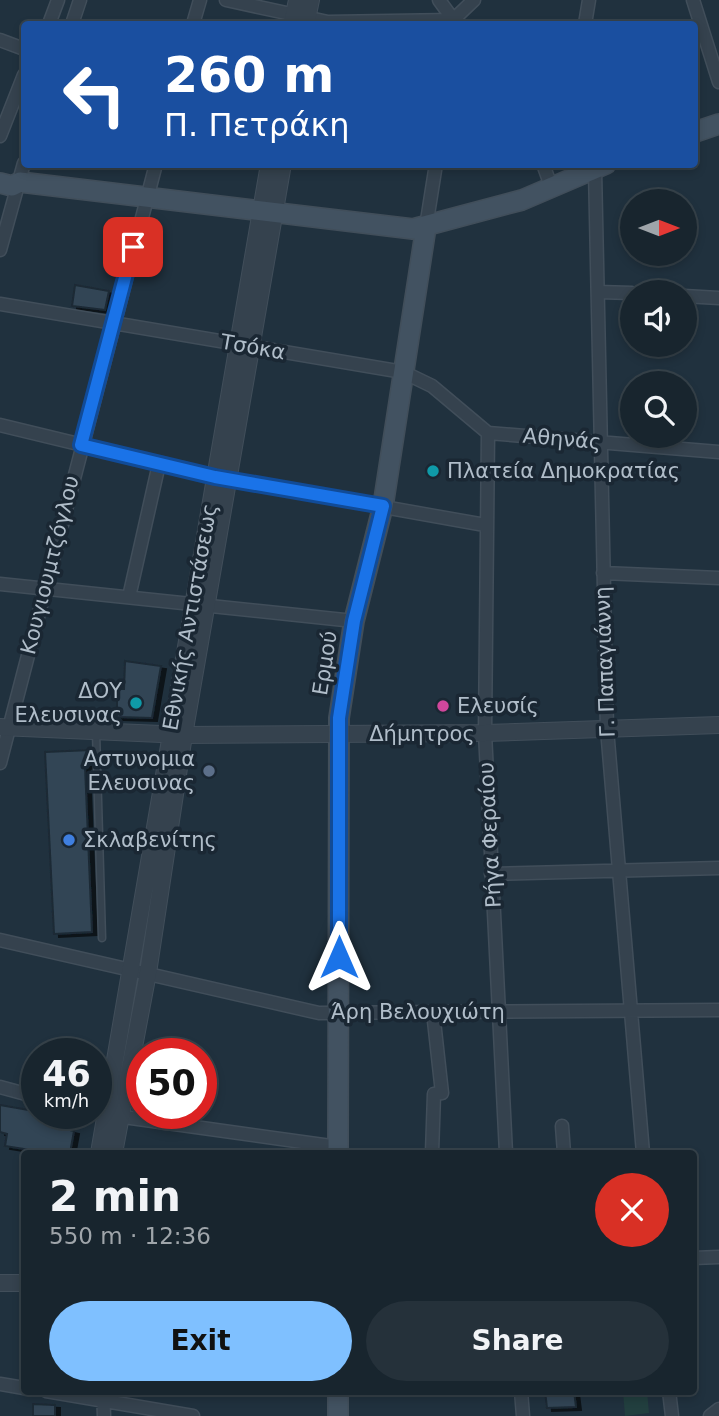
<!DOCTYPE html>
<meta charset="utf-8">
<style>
body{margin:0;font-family:"DejaVu Sans",sans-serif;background:#25313a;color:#f1f3f6;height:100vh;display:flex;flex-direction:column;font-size:26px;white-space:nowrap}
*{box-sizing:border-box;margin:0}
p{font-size:23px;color:#9fa5aa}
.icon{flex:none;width:38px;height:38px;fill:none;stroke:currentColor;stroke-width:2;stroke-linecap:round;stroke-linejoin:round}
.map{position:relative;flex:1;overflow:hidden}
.details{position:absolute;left:21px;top:1150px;width:676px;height:245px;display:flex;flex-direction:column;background:#18252e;border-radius:7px;box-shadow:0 4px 10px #0003,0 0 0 2px #36424a}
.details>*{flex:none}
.hud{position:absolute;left:21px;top:21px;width:677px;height:147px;border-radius:7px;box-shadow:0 4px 10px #0003,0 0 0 2px #36424a;background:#1a4fa0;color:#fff;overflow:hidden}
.needle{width:46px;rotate:90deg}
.tools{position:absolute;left:620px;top:189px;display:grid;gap:14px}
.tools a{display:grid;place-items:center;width:77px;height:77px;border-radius:50%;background:#18252e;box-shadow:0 4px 10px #0003,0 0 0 2px #36424a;font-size:35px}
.speed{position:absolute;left:21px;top:1038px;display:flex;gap:14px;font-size:35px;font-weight:700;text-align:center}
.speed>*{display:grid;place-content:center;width:91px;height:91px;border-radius:50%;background:#18252e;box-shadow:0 4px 10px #0003,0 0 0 2px #36424a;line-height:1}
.speed small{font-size:18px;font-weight:400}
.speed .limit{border:10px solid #d22;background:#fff;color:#111}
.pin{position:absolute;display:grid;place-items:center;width:60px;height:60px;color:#fff;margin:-30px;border-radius:14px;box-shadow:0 4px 10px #0006}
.me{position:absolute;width:77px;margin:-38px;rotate:0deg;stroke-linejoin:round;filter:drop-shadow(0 0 5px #0008)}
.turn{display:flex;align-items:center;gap:24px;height:147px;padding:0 28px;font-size:32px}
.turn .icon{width:91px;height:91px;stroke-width:2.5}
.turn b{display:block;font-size:49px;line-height:60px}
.round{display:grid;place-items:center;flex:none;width:74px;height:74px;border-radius:37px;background:#25313a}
.overview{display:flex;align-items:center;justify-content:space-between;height:119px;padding:0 28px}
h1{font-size:42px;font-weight:800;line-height:52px}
.action{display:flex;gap:14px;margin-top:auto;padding:14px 28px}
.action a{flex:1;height:80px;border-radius:42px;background:#7fc0ff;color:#111;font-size:28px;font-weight:800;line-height:80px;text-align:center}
.action a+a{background:#25313a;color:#f1f3f6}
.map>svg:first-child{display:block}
</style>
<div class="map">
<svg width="719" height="1416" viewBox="0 0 719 1416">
<defs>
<filter id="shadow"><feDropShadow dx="5" dy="3" stdDeviation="0" flood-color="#0009"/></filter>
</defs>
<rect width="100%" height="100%" fill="#20313e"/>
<path fill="#223f3f" d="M623,1391H647L649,1413L625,1416Z"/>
<path fill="#324554" stroke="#1c2935" stroke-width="2" filter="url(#shadow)" d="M75,285L109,291L105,310L72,306Z
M125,661L161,666L152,718L117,717V689H124Z
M91,750V765L85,766L92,932L54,934L45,752Z
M0,1105L63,1116L61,1128L74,1131L70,1153H49L5,1146L7,1134L0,1132Z
M545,1391H574L576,1407L547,1408Z
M33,1404L55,1405V1416H33Z"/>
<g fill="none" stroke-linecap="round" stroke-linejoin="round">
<defs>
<path id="service" d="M96,732L102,938"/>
<path id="minor" d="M226,0L328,22L453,20L474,0
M439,0L455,22
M693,0L719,82
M49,24L58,0
M72,24L80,0
M193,24L200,0
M585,24L589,0
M0,40L24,49
M0,136L24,75
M543,164L552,189
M595,170L607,729L643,1153
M426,227L436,164
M0,250L24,163
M598,292L632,293
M684,296L719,298
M0,304L403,372L432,386L488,433
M0,425L215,477L485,525
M488,433L485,733L506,1153
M488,433L719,452
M603,573L719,578
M0,584L354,621
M129,597L159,464
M0,763L156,164
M491,874L719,868
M0,940L319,1013L719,1010
M0,1087L37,1097
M95,1113L338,1147
M562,1126L564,1153
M432,1153L434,1094L442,1093L433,1012
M693,1258L719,1257
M0,1384L24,1388
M46,1391L193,1416
M103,1391L104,1416
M521,1391L523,1416
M669,1391L672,1416
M710,1416L719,1409"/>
<path id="tertiary" d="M292,24L297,0
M306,24L311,0
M0,727L184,735L485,733L719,725
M99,1153L269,164
M114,1153L148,973L184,735L283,164
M0,1283H24"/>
<path id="secondary" d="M695,132L719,124
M0,183L12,186L20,182L413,229L522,200L606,164
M338,1153L339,718L354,621L383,506L426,227
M338,1416V1391"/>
</defs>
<use href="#service" stroke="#414e5a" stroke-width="9"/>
<use href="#minor" stroke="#414e5a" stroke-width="15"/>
<use href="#tertiary" stroke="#414e5a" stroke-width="18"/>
<use href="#secondary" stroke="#414e5a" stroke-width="22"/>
<use href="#service" stroke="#35424e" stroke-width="6"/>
<use href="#minor" stroke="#35424e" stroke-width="12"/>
<use href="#tertiary" stroke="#35424e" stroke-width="16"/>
<use href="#secondary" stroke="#425261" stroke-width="19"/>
</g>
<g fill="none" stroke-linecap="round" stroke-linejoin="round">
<defs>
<path id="route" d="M133,247L81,445L215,477L383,506L354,621L339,718V957"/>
</defs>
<use href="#route" stroke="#114b97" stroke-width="18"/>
<use href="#route" stroke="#1a73e8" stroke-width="12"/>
</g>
<g fill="#0f9aa8" stroke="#1a2733" stroke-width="2.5">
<circle cx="433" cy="471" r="7"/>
<circle cx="136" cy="703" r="7"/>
</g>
<circle fill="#d1479c" stroke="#1a2733" stroke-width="2.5" cx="443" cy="706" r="7"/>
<circle fill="#5c6f8a" stroke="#1a2733" stroke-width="2.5" cx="209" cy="771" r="7"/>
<circle fill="#3f7fe0" stroke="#1a2733" stroke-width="2.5" cx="69" cy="840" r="7"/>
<g text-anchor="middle" stroke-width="7" stroke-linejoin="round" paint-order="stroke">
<g font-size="21" fill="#b0bdc9" stroke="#1a2733">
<text transform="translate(253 347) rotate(10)" y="7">Τσόκα</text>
<text transform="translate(562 439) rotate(5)" y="7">Αθηνάς</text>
<text transform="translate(50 565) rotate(-76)" y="7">Κουγιουμτζόγλου</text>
<text transform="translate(190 617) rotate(-80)" y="7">Εθνικής Αντιστάσεως</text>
<text transform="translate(605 662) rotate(-92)" y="7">Γ. Παπαγιάννη</text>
<text transform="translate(325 663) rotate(-81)" y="7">Ερμού</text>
<text x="422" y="741">Δήμητρος</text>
<text transform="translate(490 835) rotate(-93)" y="7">Ρήγα Φεραίου</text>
<text x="418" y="1019">Άρη Βελουχιώτη</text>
</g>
<g font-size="21" fill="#b0bdc9" stroke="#1a2733" text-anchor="start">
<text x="447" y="478">Πλατεία Δημοκρατίας</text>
<text x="122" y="698" text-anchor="end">ΔΟΥ<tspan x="122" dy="24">Ελευσινας</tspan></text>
<text x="457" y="713">Ελευσίς</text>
<text x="195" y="766" text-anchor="end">Αστυνομια<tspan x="195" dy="24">Ελευσινας</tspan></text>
<text x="83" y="847">Σκλαβενίτης</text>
</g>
</g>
</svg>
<div class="tools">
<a><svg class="needle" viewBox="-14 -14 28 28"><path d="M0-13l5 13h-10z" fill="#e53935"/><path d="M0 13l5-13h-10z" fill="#9fa5aa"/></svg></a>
<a><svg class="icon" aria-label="sound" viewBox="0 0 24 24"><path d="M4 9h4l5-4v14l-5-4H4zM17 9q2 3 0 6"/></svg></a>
<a><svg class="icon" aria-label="search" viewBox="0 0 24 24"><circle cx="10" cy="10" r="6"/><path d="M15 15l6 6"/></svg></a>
</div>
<div class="speed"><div>46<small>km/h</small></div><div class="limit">50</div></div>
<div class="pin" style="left:133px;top:247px;background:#d93025"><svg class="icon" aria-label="arrive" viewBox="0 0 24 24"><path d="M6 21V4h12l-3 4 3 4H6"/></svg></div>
<svg class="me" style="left:339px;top:957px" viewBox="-20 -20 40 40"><path d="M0-17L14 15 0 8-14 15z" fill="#1a73e8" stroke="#fff" stroke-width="4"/></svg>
<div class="hud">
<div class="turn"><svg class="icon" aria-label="left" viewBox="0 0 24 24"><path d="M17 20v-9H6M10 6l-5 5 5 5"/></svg><div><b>260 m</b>Π. Πετράκη</div></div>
</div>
<section class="details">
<div class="overview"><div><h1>2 min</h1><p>550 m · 12:36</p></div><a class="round" style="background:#d93025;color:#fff"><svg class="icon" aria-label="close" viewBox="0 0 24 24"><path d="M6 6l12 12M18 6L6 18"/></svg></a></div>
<div class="action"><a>Exit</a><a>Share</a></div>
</section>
</div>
